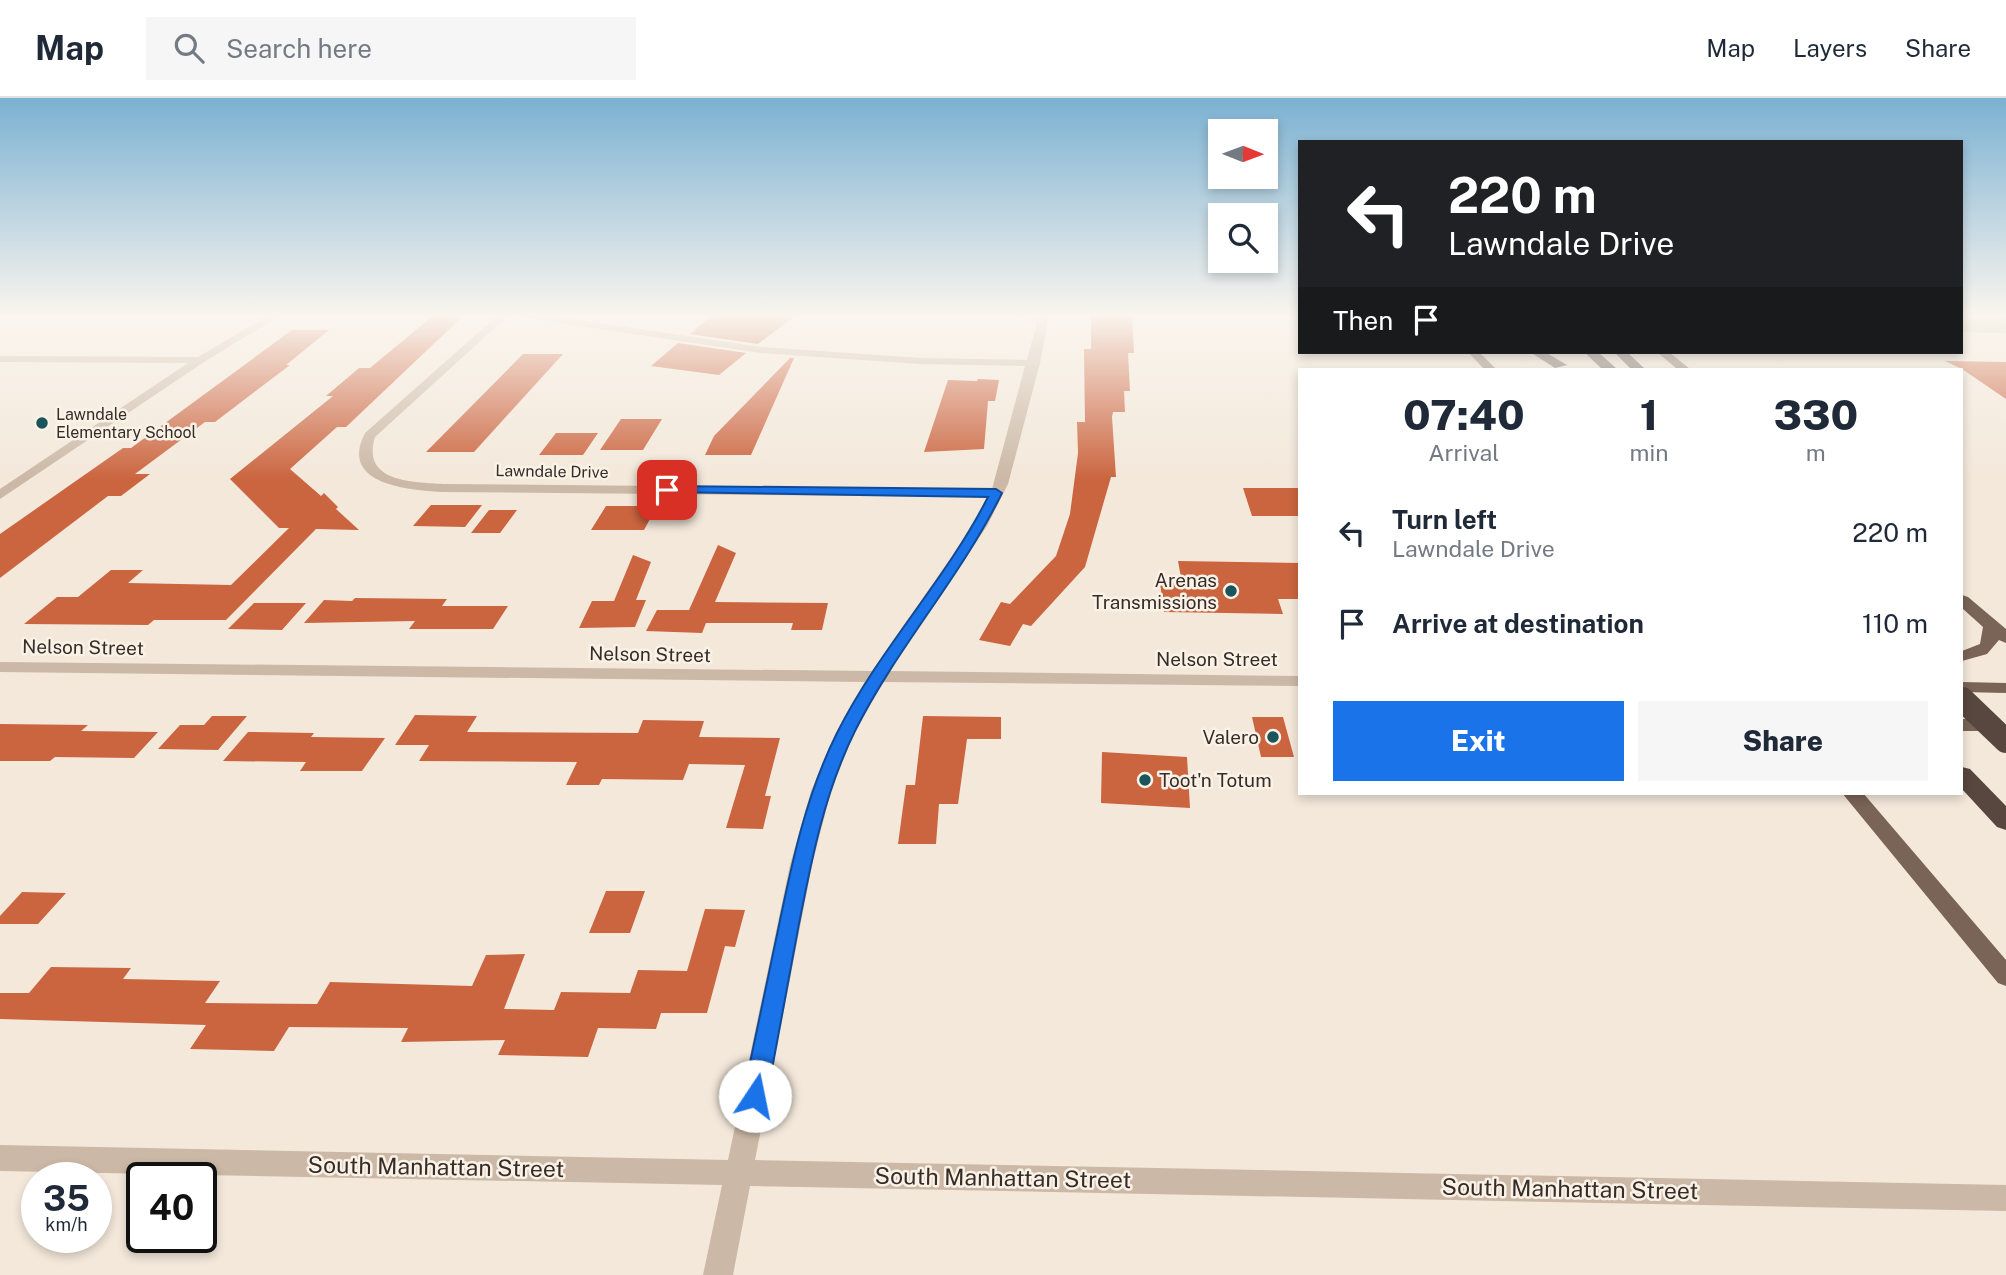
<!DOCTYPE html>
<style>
body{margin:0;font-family:"Public Sans",sans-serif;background:#f6f6f7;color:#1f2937;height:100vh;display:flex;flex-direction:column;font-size:26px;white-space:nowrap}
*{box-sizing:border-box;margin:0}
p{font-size:23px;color:#747a83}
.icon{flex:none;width:38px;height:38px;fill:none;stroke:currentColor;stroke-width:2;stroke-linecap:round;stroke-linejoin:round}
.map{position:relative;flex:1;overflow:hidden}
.sheet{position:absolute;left:1298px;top:270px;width:665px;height:427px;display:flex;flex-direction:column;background:#fff;border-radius:0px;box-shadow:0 4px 10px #0003}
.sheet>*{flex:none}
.guide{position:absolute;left:1298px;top:42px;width:665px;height:214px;border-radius:0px;box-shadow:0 4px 10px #0003;background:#202124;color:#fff;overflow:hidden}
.needle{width:46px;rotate:91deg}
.buttons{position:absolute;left:1208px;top:21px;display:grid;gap:14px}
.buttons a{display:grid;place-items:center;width:70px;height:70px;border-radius:0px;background:#fff;box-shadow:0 4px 10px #0003;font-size:35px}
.speed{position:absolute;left:21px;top:1064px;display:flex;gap:14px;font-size:35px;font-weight:700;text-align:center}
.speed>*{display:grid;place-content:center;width:91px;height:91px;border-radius:50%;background:#fff;box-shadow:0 4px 10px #0003;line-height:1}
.speed small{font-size:18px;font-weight:400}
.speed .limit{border:4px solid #111;border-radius:10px;background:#fff;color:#111}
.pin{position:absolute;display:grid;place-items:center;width:60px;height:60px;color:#fff;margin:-30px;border-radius:14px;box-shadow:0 4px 10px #0006}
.me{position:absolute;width:77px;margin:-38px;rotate:11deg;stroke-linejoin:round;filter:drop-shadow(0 0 5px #0008)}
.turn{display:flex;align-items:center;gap:24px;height:147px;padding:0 35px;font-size:32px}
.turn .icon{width:91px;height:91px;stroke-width:2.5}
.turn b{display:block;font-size:49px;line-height:60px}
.then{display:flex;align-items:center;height:66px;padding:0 35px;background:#0003;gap:14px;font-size:26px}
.eta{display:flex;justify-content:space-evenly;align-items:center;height:119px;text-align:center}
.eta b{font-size:42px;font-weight:800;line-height:49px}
.action{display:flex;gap:14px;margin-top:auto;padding:14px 35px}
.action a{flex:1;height:80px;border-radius:0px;background:#1a73e8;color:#fff;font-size:28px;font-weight:800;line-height:80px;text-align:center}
.action a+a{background:#f6f6f7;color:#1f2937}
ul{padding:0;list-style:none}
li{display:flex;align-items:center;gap:21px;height:91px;padding:0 35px}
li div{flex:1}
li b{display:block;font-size:26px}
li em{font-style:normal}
header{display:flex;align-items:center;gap:42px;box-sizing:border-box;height:98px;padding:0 35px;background:#fff;border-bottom:2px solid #e0e1e3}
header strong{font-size:33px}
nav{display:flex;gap:38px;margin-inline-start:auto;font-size:24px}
.search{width:490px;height:63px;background:#f6f6f7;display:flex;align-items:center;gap:18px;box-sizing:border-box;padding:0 24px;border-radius:0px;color:#747a83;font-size:26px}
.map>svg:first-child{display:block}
</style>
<header>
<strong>Map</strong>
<div class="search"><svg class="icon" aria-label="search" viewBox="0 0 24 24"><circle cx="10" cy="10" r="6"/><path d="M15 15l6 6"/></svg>Search here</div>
<nav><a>Map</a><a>Layers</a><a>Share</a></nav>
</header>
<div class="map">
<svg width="2006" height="1177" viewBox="0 0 2006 1177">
<rect width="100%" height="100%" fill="#f3e8da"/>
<path fill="#b4c29a" d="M1962,217H2006V235L1962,234Z"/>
<path fill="#cb6540" d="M434,217H458L461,220L346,329H337L290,371L321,398L324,395L338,409L336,411L359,432L316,431L226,522H154L148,527L24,526L57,499H78L111,472H143L128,485L231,487L289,430H279L230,381L333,298H326L359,270H370Z
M713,217H796L758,246L690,236Z
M1091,217H1132L1134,255H1128L1130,293H1124L1125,314H1113L1112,319L1116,379H1111L1085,469L1031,528L1023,526L1010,548L979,542L1001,504L1010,506L1056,458L1070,416L1078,355L1077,324H1085L1084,251H1091Z
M292,232H329L286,267H290L215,324H205L135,376H150L121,398H108L0,480V436L123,350H131Z
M678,245L746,255L719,277L651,268Z
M523,256H563L474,354H426Z
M790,260H794L751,357H705L714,338Z
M1945,263L2006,264V301L1962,271Z
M978,281L999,282L995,303H988L984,351L924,354L948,282L977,283Z
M621,321H662L643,352H600Z
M556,335H598L583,357H539Z
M1243,390H1300V418H1252Z
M431,407H482L465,429L413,428Z
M606,408H657L644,432H591Z
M489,412H517L500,435H471Z
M718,447L736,455L715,504L828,505L822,532H791L793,525H706L702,535L646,533L657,512H689Z
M633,457L651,464L636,502H646L635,529L579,530L592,503H614Z
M1178,463L1300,465V501H1278L1283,516L1164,514L1160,485H1182Z
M355,500L447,501L442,508H508L493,531H409L415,523L304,525L324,502L352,503Z
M254,505H306L282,532L228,531Z
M415,617L477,618L467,634L638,635L643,622L704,623L699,639L780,640L765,698H771L763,731L726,730L745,667L689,666L683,682L602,681L599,687H566L577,664L419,663L429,647H395Z
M212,618H247L218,652L158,651L180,627H204Z
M923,618L1001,619V641H967L958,706H939L936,746H898L906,687H915Z
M1252,619H1283L1294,659H1261Z
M0,626L88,627L81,633L158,634L134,660L55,659L50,663H0Z
M248,634L314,635L311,639L385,640L362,673H300L306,664L223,663Z
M1102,654L1187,659L1190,710L1101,705Z
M606,793H645L630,835H589Z
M22,794L66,795L38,826H0V818Z
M705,811L745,812L735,849L725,848L707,915H661L656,931L598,930L588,959L498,957L505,942L401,944L408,930L289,929L274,953L190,951L206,927L0,921V895H29L51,869L131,870L123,881L220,883L205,905L317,906L330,884L472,888L486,857L525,856L504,911L554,912L561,894L630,895L638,872L687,873Z"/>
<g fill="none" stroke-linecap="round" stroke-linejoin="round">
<path fill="#cbb8a6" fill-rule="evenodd" d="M269,217H281L204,264L0,401V391L188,265L0,264V258L198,259Z
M498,217H509L375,339C361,384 412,384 443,386L992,391L1025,268L920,266L761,255L526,220L521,217H544L761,249L920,260L1027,262L1039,217H1049L1040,265L1008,386L987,428L889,573L1300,578V588L883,584L854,635L831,693L812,767L755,1062L2006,1087V1113L750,1088L733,1177H703L722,1087L0,1073V1047L728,1062L790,767L811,693L836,635L865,584L0,574V564L872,573L973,428L988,399L443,394C410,392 338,387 365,335Z"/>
<path fill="#796457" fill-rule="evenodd" d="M1468,254H1479L1496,271H1484Z
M1657,254H1669L1690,271H1677Z
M1962,497L1968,499L2006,531V545L1999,542L1987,556L1962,563V553L1980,546L1983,529L1962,510Z
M1962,584L2006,585V595L1962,594Z
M1962,621H1996L2005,627L1996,633H1962Z
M1842,695H1863L2006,862V888L1998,885Z"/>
<path fill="#58473e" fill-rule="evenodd" d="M1530,254H1545L1567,267L1555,270Z
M1584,254H1598L1617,271H1602Z
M1614,254H1627L1645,271H1631Z
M1962,669L1970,671L2006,708V732L1997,729L1962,691Z"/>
<path stroke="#58473e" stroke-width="24" d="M1962,601L2006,643"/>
</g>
<linearGradient id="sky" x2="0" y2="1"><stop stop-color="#7bb1d2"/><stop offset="0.57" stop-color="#faf5ee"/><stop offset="1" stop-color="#faf5ee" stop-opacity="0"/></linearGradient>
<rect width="2006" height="381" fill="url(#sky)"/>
<path fill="#1a73e8" stroke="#114b97" stroke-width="2" d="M667,388L996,391L1002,395C961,479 897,549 855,633C824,695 811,764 798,831C788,887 777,942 767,998L763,1005L755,1008L747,1005L743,998C755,943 766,887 778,832C792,764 806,697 837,635C879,551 946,482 988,399L663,394L661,392Z"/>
<g fill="#1b545a" stroke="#faf2e7" stroke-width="2.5">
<circle cx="42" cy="325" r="7"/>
<circle cx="1231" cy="493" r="7"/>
<circle cx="1273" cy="639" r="7"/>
<circle cx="1145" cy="682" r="7"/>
</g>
<g text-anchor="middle" stroke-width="5" stroke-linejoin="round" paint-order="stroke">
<g font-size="16" fill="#372c27" stroke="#faf2e7" text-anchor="start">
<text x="56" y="322">Lawndale<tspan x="56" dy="18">Elementary School</tspan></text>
</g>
<g font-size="16" fill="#372c27" stroke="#faf2e7">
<text transform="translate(552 373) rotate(1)" y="6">Lawndale Drive</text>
</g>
<g font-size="19" fill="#372c27" stroke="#faf2e7" text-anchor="end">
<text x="1217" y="489">Arenas<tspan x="1217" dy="22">Transmissions</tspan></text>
<text x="1259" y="646">Valero</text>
<text x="1159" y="689" text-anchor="start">Toot'n Totum</text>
</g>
<g font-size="19" fill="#372c27" stroke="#faf2e7">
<text transform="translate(83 549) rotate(1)" y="7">Nelson Street</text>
<text transform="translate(650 556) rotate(1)" y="7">Nelson Street</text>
<text x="1217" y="568">Nelson Street</text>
</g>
<g font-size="23" fill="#372c27" stroke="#faf2e7">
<text transform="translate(436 1069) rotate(1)" y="8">South Manhattan Street</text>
<text transform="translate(1003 1080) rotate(1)" y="8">South Manhattan Street</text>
<text transform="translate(1570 1091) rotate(1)" y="8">South Manhattan Street</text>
</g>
</g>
</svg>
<div class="buttons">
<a><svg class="needle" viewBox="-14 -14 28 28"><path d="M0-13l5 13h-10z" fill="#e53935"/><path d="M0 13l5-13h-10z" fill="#747a83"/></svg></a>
<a><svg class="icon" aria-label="search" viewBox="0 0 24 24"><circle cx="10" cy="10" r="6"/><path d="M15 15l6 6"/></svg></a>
</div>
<div class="speed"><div>35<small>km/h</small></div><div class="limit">40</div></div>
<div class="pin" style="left:667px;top:392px;background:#d93025"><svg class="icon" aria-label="arrive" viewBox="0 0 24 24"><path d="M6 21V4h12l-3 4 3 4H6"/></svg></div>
<svg class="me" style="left:755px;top:998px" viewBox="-20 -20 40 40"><circle r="19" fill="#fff"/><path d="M0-13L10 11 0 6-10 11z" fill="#1a73e8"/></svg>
<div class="guide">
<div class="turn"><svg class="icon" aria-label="left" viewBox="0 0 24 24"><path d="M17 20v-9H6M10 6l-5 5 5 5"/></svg><div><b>220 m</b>Lawndale Drive</div></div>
<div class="then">Then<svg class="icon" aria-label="arrive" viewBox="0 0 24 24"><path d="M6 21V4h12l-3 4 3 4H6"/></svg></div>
</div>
<section class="sheet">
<div class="eta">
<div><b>07:40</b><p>Arrival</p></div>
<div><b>1</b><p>min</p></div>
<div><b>330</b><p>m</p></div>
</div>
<ul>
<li><svg class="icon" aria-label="left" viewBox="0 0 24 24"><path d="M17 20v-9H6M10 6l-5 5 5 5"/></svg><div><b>Turn left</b><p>Lawndale Drive</p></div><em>220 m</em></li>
<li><svg class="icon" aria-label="arrive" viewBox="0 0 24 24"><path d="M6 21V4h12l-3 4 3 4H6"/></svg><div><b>Arrive at destination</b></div><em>110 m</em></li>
</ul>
<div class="action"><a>Exit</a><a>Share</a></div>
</section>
</div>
